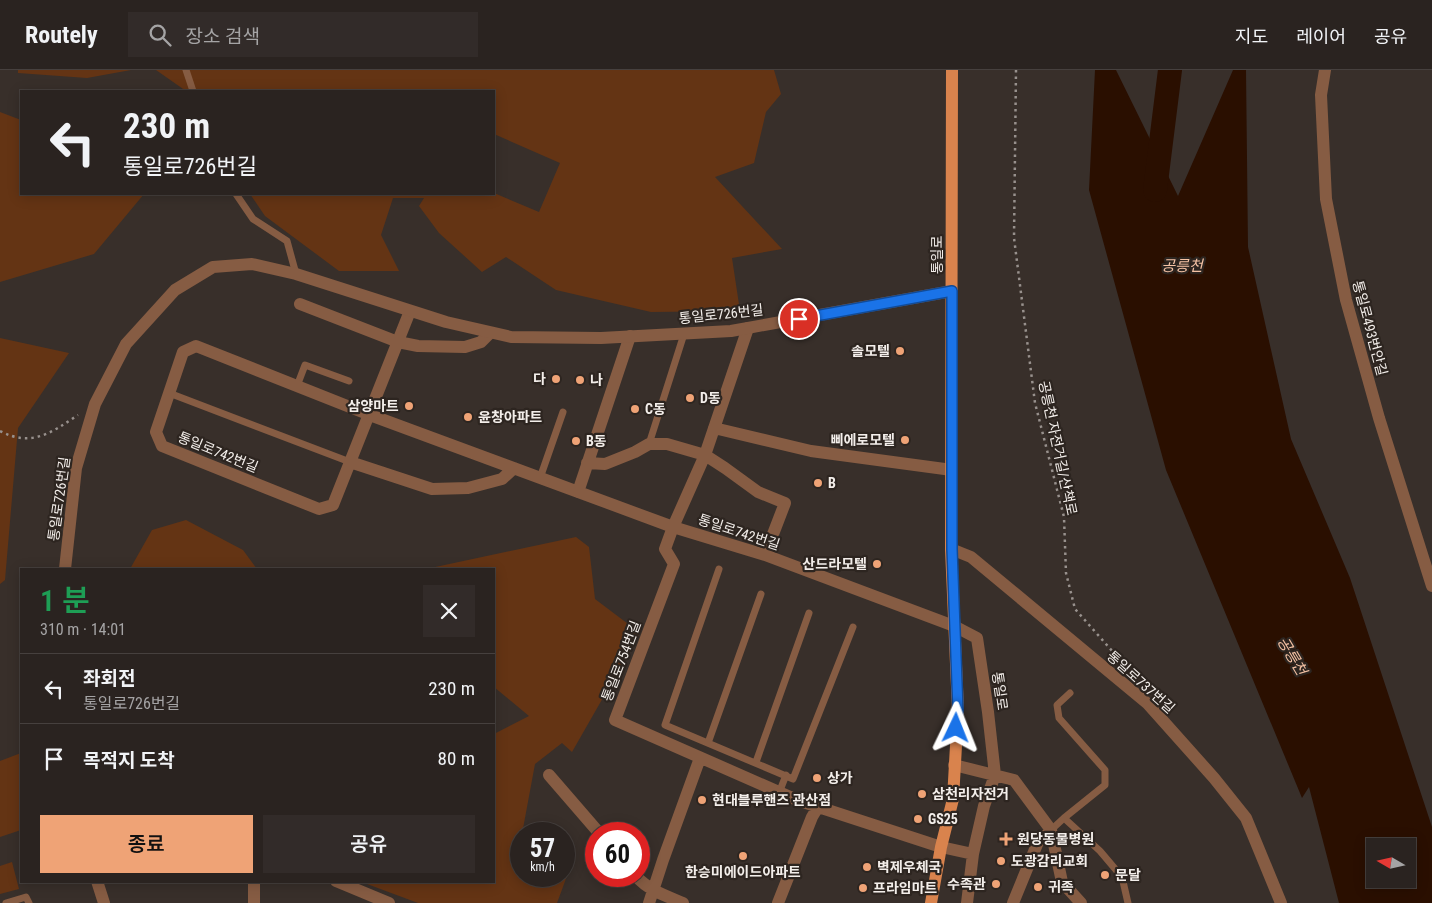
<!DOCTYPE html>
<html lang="ko">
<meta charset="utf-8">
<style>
body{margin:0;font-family:"Roboto Condensed","Noto Sans KR",sans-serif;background:#322b29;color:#f1f3f6;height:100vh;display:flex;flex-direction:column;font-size:19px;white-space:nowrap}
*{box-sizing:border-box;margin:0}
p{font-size:16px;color:#a5a4a5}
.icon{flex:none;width:28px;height:28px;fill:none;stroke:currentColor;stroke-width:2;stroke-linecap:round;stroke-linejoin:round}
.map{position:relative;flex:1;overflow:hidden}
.side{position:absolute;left:20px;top:498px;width:475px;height:315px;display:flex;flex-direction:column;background:#2a2320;border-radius:0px;box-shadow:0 2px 12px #0003,0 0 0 1px #46403e}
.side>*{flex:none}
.banner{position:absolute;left:20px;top:20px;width:475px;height:105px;border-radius:0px;box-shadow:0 2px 12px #0003,0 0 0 1px #46403e;background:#2a2320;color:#f1f3f6;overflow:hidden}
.needle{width:32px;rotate:279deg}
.fabs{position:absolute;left:1366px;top:768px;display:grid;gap:10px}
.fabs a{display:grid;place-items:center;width:50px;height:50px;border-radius:0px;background:#2a2320;box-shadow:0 2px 12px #0003,0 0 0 1px #46403e;font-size:25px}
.speed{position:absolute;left:510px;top:752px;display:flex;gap:10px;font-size:25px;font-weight:700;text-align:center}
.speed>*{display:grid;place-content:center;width:65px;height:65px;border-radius:50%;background:#2a2320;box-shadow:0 2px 12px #0003,0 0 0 1px #46403e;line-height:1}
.speed small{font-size:12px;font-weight:400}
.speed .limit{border:8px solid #d22;background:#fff;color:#111}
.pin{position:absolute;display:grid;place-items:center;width:42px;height:42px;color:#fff;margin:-21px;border:2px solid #fff;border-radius:50%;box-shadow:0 1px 5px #0007}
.me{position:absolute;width:55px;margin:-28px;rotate:2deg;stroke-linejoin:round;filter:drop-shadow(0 0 4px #0008)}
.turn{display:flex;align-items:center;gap:18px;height:105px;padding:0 20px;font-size:22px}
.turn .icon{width:65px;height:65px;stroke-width:2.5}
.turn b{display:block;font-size:35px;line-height:42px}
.round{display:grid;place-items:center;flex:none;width:52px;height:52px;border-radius:0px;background:#322b29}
.head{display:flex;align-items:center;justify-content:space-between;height:85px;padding:0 20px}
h1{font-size:30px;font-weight:600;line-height:38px;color:#1e9e55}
.primary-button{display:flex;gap:10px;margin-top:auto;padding:10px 20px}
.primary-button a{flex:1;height:58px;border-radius:0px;background:#efa376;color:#111;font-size:20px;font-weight:600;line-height:58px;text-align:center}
.primary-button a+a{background:#322b29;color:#f1f3f6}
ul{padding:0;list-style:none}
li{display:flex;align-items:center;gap:15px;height:70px;padding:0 20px;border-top:1px solid #46403e}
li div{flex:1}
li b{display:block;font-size:19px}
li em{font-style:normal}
header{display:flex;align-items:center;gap:30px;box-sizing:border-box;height:70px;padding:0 25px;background:#2a2320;border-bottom:1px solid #46403e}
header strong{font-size:24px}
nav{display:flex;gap:28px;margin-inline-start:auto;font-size:18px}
.search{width:350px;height:45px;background:#322b29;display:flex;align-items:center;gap:12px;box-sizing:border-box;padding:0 18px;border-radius:0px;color:#a5a4a5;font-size:19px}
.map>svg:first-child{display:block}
</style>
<header>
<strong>Routely</strong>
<div class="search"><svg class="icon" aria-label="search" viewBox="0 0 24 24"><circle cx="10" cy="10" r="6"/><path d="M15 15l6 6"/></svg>장소 검색</div>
<nav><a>지도</a><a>레이어</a><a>공유</a></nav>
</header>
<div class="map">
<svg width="1432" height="833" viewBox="0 0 1432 833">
<rect width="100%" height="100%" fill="#382f2a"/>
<path fill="#643414" d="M18,0H131L87,8L18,3Z
M156,0H774L781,24L766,42L754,93L715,107L782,179L732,188L740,241L651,242L556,220L506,187L482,202L439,163L419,136L424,128H393L381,165L399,201H339L265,146L250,124H494V123L539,142L560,93L494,64V21H186Z
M0,42L21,50V124H144L94,184L0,212Z
M0,268L69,283L18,358L5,510L0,514Z
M186,450L243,480L257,499H130L152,460Z
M576,467L589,477L595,529L640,563L572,682L562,673L535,694L522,764H521V806H564V784L574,787L557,833H418L359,811H494V664L529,646L494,617V499H426Z
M21,683V760L0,767V691Z
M12,792L19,819L0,824V796Z"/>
<path fill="#2a0f00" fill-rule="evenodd" d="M1095,0H1116L1178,126L1233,0H1246L1248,177L1291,369L1350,508L1432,757V833H1339L1309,717L1302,728L1166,400L1089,120ZM1375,776H1408V809H1375Z"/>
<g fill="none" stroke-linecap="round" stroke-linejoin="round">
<path stroke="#2a0f00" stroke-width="24" d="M1155,120L1170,0"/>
<path stroke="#98918d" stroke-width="2.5" stroke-dasharray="2.5 4" stroke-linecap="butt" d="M1016,0L1014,168L1035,333L1064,447L1066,503L1075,539L1129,600
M0,361C32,378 52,362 78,345"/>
<path stroke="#865c43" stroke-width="7" d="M186,0L193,21
M236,124L253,149L287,171L296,204
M297,316L305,295L349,311
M169,323L350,392
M649,374L684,264
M540,408L563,342
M719,499L665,655L793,709L853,557
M708,673L761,524
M756,692L809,543
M779,723L786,705
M1064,748L1100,781L1122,807L1128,833
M1051,760L1064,748L1105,715V700L1059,648L1057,635L1070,623
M6,833L26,827L29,833"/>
<path stroke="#865c43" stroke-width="12" d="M1325,0L1321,25L1326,129L1346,230L1379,348L1432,516
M300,234L398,272L418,276L465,277L481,272L490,263
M410,241L333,435L319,439L162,376L156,362L183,282L196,276L370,345L673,457L765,485L954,556L977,568L988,642L995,705L984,736L973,784L967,833
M748,258L705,385L673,457L665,479L674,494L615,650L797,730L941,777L973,784
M714,358L811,381L952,400
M350,392L432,419L468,418L502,409L514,398
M587,393L605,394L635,382L649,374H667L705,385L725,398L758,422L785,433L765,485
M578,422L630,266
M951,479L971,487L1148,634L1214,708L1246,748L1281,833
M954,695L1014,710L1051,760L1062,812L1081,833
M549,705L600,764
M636,806C648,820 666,826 683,833
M254,833V811
M649,833L663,790L700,688
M778,833L812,747L818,737
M1013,833L1038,772L1051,760"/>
<path stroke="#865c43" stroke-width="12" d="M65,499L76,398L95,334L126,274L175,220L213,197L252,194L296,204L446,252L511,267L601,268L731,261L952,221
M97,811L104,833
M336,811L389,833"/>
<path stroke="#d9834d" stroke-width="12" d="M931,833L941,777L953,729L958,640L951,479L952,0"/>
</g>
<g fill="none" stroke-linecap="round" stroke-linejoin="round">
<defs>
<path id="route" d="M799,249L952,221V479L958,640L956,658"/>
</defs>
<use href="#route" stroke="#114b97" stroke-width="12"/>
<use href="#route" stroke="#1a73e8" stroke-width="9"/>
</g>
<g fill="#efa376" stroke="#2d2520" stroke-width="2">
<circle cx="900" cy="281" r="5"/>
<circle cx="556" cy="309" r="5"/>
<circle cx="580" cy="310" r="5"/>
<circle cx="690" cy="328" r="5"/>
<circle cx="409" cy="336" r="5"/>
<circle cx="635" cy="339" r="5"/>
<circle cx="468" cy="347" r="5"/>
<circle cx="905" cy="370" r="5"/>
<circle cx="576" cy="371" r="5"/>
<circle cx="818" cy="413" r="5"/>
<circle cx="877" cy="494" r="5"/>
<circle cx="817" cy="708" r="5"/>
<circle cx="922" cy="724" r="5"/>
<circle cx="702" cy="730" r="5"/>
<circle cx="918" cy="749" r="5"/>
<path d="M1003.5 761.5h5v5h5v5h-5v5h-5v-5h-5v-5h5z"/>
<circle cx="743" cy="786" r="5"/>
<circle cx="1001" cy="791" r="5"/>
<circle cx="867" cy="797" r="5"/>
<circle cx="1105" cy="805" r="5"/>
<circle cx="996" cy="814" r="5"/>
<circle cx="1038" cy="817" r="5"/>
<circle cx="863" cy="818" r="5"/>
</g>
<g text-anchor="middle" stroke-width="4.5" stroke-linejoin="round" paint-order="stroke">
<g font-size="14" fill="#f3eeea" stroke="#2d2520">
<text transform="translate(937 185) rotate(-90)" y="5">통일로</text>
<text transform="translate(721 244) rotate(-6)" y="5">통일로726번길</text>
<text transform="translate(1370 258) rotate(75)" y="5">통일로493번안길</text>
<text transform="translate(1058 378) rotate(78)" y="5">공릉천 자전거길/산책로</text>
<text transform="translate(218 382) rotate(22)" y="5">통일로742번길</text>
<text transform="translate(59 429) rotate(-82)" y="5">통일로726번길</text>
<text transform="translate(739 462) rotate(18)" y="5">통일로742번길</text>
<text transform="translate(621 591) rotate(-69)" y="5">통일로754번길</text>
<text transform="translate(1141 612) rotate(42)" y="5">통일로737번길</text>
<text transform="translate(1000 621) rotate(82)" y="5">통일로</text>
</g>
<g font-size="14" font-weight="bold" fill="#f3eeea" stroke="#2d2520" text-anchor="start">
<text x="890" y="286" text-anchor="end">솔모텔</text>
<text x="546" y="314" text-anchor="end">다</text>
<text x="590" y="315">나</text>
<text x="700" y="333">D동</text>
<text x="399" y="341" text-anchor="end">삼양마트</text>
<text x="645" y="344">C동</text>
<text x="478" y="352">윤창아파트</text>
<text x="895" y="375" text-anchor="end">삐에로모텔</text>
<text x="586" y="376">B동</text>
<text x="828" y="418">B</text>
<text x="867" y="499" text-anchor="end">산드라모텔</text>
<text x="827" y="713">상가</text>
<text x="932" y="729">삼천리자전거</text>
<text x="712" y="735">현대블루핸즈 관산점</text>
<text x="928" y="754">GS25</text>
<text x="1017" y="774">원당동물병원</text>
<text x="1011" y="796">도광감리교회</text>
<text x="877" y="802">벽제우체국</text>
<text x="743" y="807" text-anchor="middle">한승미에이드아파트</text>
<text x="1115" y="810">문달</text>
<text x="986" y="819" text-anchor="end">수족관</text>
<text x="1048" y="822">귀족</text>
<text x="873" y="823">프라임마트</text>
</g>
<g font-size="15" font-style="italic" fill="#f5c2a4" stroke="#2d2520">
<text x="1182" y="201">공릉천</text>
<text transform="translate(1292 586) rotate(59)" y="5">공릉천</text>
</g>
</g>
</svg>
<div class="fabs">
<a><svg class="needle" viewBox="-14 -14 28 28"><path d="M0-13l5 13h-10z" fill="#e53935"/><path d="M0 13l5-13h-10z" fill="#a5a4a5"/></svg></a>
</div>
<div class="speed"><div>57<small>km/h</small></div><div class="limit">60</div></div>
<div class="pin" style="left:799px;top:249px;background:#d93025"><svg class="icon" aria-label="arrive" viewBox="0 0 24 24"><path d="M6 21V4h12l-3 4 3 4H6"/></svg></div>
<svg class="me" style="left:956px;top:658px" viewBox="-20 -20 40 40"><path d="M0-17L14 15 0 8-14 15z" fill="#1a73e8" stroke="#fff" stroke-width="4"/></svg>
<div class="banner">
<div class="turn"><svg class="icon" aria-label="left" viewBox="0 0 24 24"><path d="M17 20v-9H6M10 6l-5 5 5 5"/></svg><div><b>230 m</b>통일로726번길</div></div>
</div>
<section class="side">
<div class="head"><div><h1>1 분</h1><p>310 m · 14:01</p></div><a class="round"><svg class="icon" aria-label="close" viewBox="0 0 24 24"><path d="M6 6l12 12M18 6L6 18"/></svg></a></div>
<ul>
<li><svg class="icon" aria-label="left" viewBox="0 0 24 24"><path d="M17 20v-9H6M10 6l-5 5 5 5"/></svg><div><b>좌회전</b><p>통일로726번길</p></div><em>230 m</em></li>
<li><svg class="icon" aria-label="arrive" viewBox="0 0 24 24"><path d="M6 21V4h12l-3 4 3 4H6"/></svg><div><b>목적지 도착</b></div><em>80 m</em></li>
</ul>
<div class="primary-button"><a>종료</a><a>공유</a></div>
</section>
</div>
